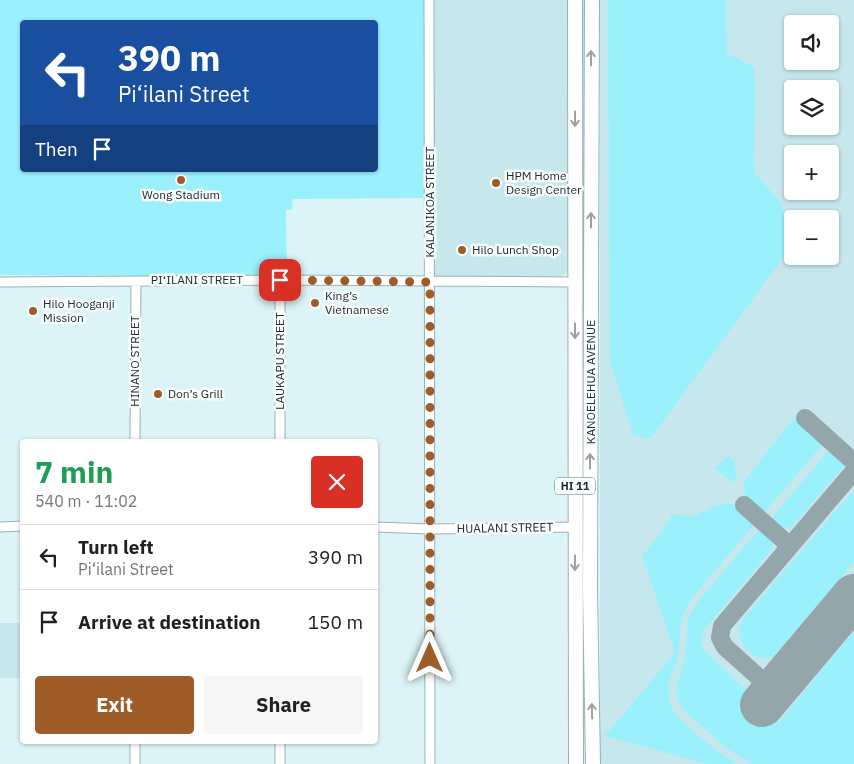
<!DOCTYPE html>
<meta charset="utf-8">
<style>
body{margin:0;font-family:"IBM Plex Sans",sans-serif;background:#f6f6f6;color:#202124;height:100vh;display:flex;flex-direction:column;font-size:19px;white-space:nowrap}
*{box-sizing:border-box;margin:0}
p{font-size:16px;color:#757577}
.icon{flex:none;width:28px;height:28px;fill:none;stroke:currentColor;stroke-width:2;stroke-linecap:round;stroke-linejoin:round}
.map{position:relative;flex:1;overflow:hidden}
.drawer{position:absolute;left:20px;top:439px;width:358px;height:305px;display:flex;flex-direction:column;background:#fff;border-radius:5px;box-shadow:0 1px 4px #0004}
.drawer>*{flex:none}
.hud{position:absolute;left:20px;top:20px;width:358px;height:152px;border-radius:5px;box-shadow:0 1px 4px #0004;background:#1a4fa0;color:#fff;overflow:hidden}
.buttons{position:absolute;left:784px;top:15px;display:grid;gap:10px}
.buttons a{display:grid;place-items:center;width:55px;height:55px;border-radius:5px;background:#fff;box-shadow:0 1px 4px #0004;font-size:25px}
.pin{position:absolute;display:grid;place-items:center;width:42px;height:42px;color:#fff;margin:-21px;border-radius:10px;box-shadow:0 2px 8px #0006}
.me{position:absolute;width:55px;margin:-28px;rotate:0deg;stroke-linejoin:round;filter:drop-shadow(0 0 4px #0008)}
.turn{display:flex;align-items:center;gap:18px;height:105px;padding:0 15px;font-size:22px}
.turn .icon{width:65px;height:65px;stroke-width:2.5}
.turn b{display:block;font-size:35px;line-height:42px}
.then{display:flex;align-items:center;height:48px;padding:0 15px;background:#0003;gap:10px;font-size:19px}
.round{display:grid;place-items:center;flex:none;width:52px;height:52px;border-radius:5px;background:#f6f6f6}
.overview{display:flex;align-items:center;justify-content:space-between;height:85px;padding:0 15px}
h1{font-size:30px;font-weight:800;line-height:38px;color:#1e9e55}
.cta{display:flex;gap:10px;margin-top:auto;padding:10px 15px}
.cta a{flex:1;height:58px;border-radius:5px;background:#9d5c28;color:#fff;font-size:20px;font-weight:800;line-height:58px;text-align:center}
.cta a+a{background:#f6f6f6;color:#202124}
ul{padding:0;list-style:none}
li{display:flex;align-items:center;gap:15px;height:65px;padding:0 15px;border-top:1px solid #e0e0e0}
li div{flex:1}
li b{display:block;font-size:19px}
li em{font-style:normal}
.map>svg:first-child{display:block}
</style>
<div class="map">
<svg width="854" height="764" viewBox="0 0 854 764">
<rect width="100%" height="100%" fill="#dcf4f8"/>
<path fill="#c6e7ec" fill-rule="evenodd" d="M430,0H568L569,269L566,274L557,277L434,279Z
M600,0H854V764H600ZM792,24H830V61H792ZM792,89H830V126H792ZM792,154H830V191H792ZM792,219H830V256H792Z
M0,623H22V678H0Z"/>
<path fill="#9af1fd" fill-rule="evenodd" d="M0,0H426L425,198L293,199L292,210H286L287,277L0,275ZM22,22H375V170H22Z
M581,0H585C584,46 584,93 585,139C585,177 588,217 582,255Z
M608,0H726L727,53L755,68L754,172L782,204L789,250L650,439L633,435L610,361Z
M798,417L823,444L762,515C750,505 743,498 744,482L793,419Z
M830,449L846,464L793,525C783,531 777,528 769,521Z
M729,456L734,461L737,479L734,483L714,469L725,458Z
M854,490V562L773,657C753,665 734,641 741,621Z
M728,503L740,507L756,522L692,598C678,618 680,629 679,652C678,665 668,675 668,688C668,696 669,704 673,710C682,725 722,756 738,764H708L605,736L675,653L642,556L671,519L669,515C676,514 688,517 693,516C705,512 715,504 728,503Z
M762,526L772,537L773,548L703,631L701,640L702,648L779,722L854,631V764H753L726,748L685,711L677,700L676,688L685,658L688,618L699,600Z"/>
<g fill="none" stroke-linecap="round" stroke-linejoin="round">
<path stroke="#94a6aa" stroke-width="18" d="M805,418L854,462
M744,505L790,546
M774,691L725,647L720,638L722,626L854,471"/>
<path stroke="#94a6aa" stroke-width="44" d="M762,705L854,596"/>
<defs>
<path id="minor" d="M429,0L430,764
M280,280V441
M0,282L280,280L575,282
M135,441L136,281
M0,527L22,526
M375,527L430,529L575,527
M135,741V764
M280,764V741"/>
<path id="highway" d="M575,0L576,764
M592,0L590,590L593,764"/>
</defs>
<use href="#minor" stroke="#9ab2b5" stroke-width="11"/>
<use href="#highway" stroke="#9ab2b5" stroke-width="16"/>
<use href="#minor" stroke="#fff" stroke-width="9"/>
<use href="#highway" stroke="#fff" stroke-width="14"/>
</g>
<defs><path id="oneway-shaft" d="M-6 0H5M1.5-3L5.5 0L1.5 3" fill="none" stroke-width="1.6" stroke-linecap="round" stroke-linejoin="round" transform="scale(1.25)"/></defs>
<g stroke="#9ca0a0">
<use href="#oneway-shaft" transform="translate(591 58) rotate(-90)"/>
<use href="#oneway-shaft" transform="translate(575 119) rotate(90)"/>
<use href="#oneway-shaft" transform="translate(591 220) rotate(-90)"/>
<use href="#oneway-shaft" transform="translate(575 331) rotate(90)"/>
<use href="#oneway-shaft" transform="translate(590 461) rotate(-90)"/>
<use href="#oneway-shaft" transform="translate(575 563) rotate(90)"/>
<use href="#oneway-shaft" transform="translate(592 711) rotate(-91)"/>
</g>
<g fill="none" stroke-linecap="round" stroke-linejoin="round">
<path stroke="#9d5c28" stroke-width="9" stroke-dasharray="0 16.2" d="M280,280L430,282V658"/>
</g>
<g fill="#9d5c28" stroke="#f8fdfe" stroke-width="2">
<circle cx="181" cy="180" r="5"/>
<circle cx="496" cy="183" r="5"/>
<circle cx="462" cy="250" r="5"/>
<circle cx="315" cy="303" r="5"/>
<circle cx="33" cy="311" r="5"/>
<circle cx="158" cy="394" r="5"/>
</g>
<g text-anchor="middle" stroke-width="5" stroke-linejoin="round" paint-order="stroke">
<rect fill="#f8fdfe" stroke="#626a6c" stroke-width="1" x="555" y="477.5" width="40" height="17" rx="4"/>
<g font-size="11" font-weight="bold" fill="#222b2d">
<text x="575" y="490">HI 11</text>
</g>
<g font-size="12" fill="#222b2d" stroke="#f8fdfe" text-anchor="start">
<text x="506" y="180">HPM Home<tspan x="506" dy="14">Design Center</tspan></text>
<text x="181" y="199" text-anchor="middle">Wong Stadium</text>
<text x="472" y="254">Hilo Lunch Shop</text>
<text x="325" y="300">King’s<tspan x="325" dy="14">Vietnamese</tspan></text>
<text x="43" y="308">Hilo Hooganji<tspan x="43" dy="14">Mission</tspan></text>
<text x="168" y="398">Don’s Grill</text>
</g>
<g font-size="12" fill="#222b2d" stroke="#f8fdfe">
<text transform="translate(430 202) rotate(-90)" y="4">KALANIKOA STREET</text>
<text x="197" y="284">PI‘ILANI STREET</text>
<text transform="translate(135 361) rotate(-90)" y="4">HINANO STREET</text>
<text transform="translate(280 361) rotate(-90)" y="4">LAUKAPU STREET</text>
<text transform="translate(591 382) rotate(-90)" y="4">KANOELEHUA AVENUE</text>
<text transform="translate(505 528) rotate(-1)" y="4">HUALANI STREET</text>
</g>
</g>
</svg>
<div class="buttons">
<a><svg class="icon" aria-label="sound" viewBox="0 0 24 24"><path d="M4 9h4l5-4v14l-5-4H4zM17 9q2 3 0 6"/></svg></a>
<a><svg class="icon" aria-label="layers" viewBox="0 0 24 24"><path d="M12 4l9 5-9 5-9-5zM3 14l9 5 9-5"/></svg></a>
<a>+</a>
<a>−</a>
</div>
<div class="pin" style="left:280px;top:280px;background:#d93025"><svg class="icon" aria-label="arrive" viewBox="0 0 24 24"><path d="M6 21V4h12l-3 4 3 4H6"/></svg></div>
<svg class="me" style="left:430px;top:658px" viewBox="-20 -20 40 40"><path d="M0-17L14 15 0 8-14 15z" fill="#9d5c28" stroke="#fff" stroke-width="4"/></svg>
<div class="hud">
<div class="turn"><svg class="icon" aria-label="left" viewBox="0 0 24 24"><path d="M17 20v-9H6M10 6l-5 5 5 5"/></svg><div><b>390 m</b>Pi‘ilani Street</div></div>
<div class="then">Then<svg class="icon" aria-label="arrive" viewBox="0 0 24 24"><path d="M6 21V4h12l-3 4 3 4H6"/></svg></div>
</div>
<section class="drawer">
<div class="overview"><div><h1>7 min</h1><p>540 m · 11:02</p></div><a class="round" style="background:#d93025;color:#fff"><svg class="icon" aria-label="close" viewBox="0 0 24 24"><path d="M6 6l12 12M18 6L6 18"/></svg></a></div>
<ul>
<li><svg class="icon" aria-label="left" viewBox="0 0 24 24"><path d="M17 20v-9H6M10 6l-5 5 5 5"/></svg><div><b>Turn left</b><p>Pi‘ilani Street</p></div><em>390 m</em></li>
<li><svg class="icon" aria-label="arrive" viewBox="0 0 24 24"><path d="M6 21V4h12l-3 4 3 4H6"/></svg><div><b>Arrive at destination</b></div><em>150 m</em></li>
</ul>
<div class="cta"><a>Exit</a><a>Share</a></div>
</section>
</div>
